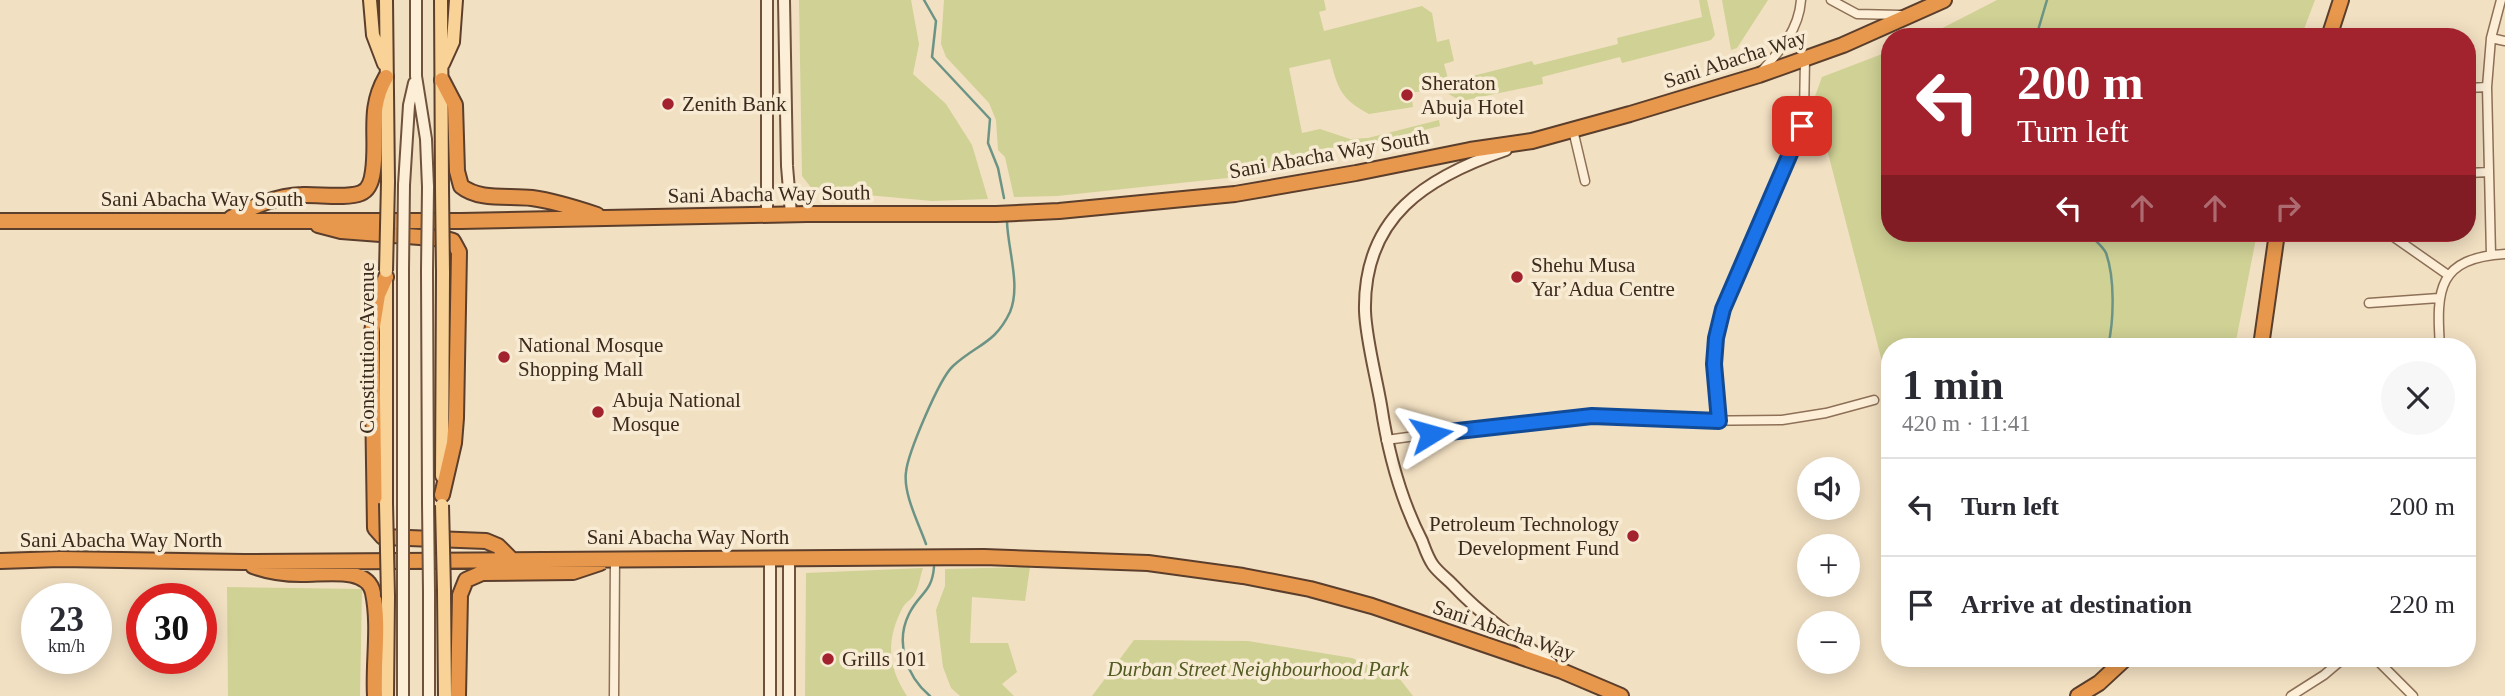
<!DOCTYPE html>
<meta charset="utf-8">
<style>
body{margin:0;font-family:"Times New Roman",serif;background:#f7f7f7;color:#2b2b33;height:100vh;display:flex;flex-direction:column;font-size:26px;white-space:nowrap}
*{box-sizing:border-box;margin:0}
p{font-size:23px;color:#7c7c81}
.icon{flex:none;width:38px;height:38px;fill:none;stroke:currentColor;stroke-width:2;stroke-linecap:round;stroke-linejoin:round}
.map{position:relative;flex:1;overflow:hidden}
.side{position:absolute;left:1881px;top:338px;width:595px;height:329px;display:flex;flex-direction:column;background:#fff;border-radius:28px;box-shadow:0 4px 18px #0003}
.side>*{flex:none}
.banner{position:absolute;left:1881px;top:28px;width:595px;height:214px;border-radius:28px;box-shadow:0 4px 18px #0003;background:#a2222d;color:#fff;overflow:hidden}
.fabs{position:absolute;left:1797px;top:457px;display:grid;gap:14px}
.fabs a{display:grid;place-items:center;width:63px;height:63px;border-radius:50%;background:#fff;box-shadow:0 4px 18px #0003;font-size:35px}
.speed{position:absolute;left:21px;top:583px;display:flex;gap:14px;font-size:35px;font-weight:700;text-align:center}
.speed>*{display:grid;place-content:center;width:91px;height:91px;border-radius:50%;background:#fff;box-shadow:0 4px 18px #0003;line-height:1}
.speed small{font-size:18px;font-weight:400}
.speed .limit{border:10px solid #d22;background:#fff;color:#111}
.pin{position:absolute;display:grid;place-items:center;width:60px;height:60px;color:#fff;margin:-30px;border-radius:14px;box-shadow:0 4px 10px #0006}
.me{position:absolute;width:77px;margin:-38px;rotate:82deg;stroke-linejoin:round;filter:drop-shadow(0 0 5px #0008)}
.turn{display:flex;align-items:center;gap:24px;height:147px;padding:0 21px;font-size:32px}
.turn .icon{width:91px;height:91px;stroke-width:2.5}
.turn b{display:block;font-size:49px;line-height:60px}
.lanes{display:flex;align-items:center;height:66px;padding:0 21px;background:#0003;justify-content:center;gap:35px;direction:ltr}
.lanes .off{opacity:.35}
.round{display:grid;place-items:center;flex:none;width:74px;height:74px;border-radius:37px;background:#f7f7f7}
.summary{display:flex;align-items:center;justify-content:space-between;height:119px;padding:0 21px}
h1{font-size:42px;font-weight:800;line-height:52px}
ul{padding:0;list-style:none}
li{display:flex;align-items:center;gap:21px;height:98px;padding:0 21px;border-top:2px solid #e1e1e2}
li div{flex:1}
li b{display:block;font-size:26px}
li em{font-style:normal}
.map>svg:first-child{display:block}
</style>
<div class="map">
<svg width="2505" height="696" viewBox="0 0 2505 696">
<rect width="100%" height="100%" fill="#f2e0c2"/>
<path fill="#cfd195" d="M799,0H911L919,44L913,74L946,104L972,145L988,199L932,201L813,190L802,176Z
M944,0H1324L1326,10L1319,12L1324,31L1422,6L1432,13L1437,42L1449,39L1454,61L1444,64L1449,82L1532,61L1534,65L1618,44L1617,38L1702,17L1699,0H1707L1715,35L1711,40L1622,63L1620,57L1542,77L1543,84L1461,101L1438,88L1411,93L1413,107L1369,114C1341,99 1338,89 1330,59L1289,68L1302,133L1320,129L1350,139L1368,138L1439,120L1440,126L1367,144L1311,150L1292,171L1057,196L1014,197L1005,157L998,150L996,120L989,103L946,57L941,44Z
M1722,0H1768L1737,48L1731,50Z
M1997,0H2315L2301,37H1925Z
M1890,51V233H2257L2235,346H1890V372L1885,373L1814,99L1822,77Z
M1030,567L1025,601L972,597L970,643H1008L1017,672L1002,684L1014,696H960L951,688L943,667L936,610L945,586V569Z
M923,568C920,576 919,588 914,595C911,600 906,602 903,607C886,639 887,666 907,696H805L806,573Z
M227,587L362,589L360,696H228Z
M1134,640L1248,641L1352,658L1399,678L1413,696H1092Z"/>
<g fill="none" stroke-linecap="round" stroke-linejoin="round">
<path stroke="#6b9486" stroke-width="2.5" d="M924,0L936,21L932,57L990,119L988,143L998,168L1004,198
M2036,37L2047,0
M2088,233C2093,239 2103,246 2106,253C2115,278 2114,321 2108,346
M926,544C919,524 903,494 906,472C908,453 939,379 953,366C977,344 995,344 1010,312C1021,286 1008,250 1007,222
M930,696C906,676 895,642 909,614C919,593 932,593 934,567"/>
<defs>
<path id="street" d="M1831,0L1857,14L1900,15
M2491,38L2505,41
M1761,72C1780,51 1799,30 1801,0
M2468,88L2487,87
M1573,130L1585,181
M2468,173L2489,172
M2388,233L2448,275
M2491,255L2487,87L2491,38L2501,0
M2369,303L2439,298
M2440,346C2436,289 2438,258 2505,254
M1719,421L1714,364L1716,338L1723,309L1802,126L1804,114L1805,59
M1386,440L1475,428L1592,416L1684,421L1782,420L1826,413L1874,400
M2375,658L2413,696
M614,696L615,559
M2291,696L2324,675L2344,658"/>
<path id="secondary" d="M416,0V76L426,139L428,187
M784,0L787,166L791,214
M1506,150C1427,177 1363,216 1365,311C1366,339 1376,376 1381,405C1388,452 1400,498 1422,541C1425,549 1428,558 1433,565C1438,572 1446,578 1452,584C1482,616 1515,639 1551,663
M404,185L409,105L414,83
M767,214V0
M427,271L428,502
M403,503V270
M770,557V696
M403,696V595
M429,696V592
M789,696V557"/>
<path id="primary" d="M370,0L373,35L384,64
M386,0L388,182
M441,0L442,187
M443,64L453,42L456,0
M386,279V503
M442,476L443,273
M444,590L445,696
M387,696L388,597"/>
<path id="highway" d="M2329,37L2341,0
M442,80L455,105L457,171L461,186C479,201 510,195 532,198C554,201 576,208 597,215
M231,218C254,206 276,196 302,195C317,194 347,199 361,193C369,190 372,179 373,171C378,136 367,110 386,77
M0,221H461L807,214H996L1059,211L1235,194L1356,173L1470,150L1532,141L1630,114L1759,75L1843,45L1944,0
M318,225L341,231L446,239L453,241L459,252L456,418L454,443L442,495
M386,277L378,295L372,332L375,528L383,537L486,541L498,546L511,559
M2261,346L2277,233
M0,561L60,559L244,562L984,557L1148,563L1243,576L1310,589L1372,606L1562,671L1621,696
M253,566C269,572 284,574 301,574C321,575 368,565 373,593C380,626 373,663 375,696
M458,696L460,595L466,580L482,573L573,572L600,563
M2078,696L2099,683L2126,658"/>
</defs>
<use href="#street" stroke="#8e7057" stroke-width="11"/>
<use href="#secondary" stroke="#70513b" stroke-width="14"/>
<use href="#primary" stroke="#5b3e2c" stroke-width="16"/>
<use href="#highway" stroke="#5b3e2c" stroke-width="18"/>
<use href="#street" stroke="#fceed7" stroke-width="8"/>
<use href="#secondary" stroke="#fceed7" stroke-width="10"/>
<use href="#primary" stroke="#f8d297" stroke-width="12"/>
<use href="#highway" stroke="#e8984c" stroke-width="14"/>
<defs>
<path id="secondary-bridge" d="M403,270L404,185
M427,271L428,187
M428,502L429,592
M403,503V595"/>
<path id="primary-bridge" d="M442,187L443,273
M386,271L388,182
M386,503L388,597
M442,505L444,590"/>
</defs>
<use href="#secondary-bridge" stroke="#70513b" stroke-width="14" stroke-linecap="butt"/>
<use href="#primary-bridge" stroke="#5b3e2c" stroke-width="16" stroke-linecap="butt"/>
<use href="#secondary-bridge" stroke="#fceed7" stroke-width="10"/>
<use href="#primary-bridge" stroke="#f8d297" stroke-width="12"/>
</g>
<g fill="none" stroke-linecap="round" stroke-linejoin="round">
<defs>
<path id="route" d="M1431,434L1592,416L1719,421L1714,364L1716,338L1723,309L1802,126"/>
</defs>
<use href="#route" stroke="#114b97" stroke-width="18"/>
<use href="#route" stroke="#1a73e8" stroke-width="12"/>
</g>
<g fill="#a2222d" stroke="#f8ebd3" stroke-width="2.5">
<circle cx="1407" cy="95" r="7"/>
<circle cx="668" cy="104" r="7"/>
<circle cx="1517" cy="277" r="7"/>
<circle cx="504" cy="357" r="7"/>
<circle cx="598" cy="412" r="7"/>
<circle cx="1633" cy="536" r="7"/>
<circle cx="828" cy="659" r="7"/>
</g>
<g text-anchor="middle" stroke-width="7" stroke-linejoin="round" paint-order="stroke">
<g font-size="21" fill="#3c2a1d" stroke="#f8ebd3">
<text transform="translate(1735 59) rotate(-18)" y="7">Sani Abacha Way</text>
<text transform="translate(1329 154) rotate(-10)" y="7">Sani Abacha Way South</text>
<text transform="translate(769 194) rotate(-1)" y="7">Sani Abacha Way South</text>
<text x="202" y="206">Sani Abacha Way South</text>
<text transform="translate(367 348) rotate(-90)" y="7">Constitution Avenue</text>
<text x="688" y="544">Sani Abacha Way North</text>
<text x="121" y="547">Sani Abacha Way North</text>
<text transform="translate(1504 630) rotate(19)" y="7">Sani Abacha Way</text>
</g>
<g font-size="21" fill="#3c2a1d" stroke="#f8ebd3" text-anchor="start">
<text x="1421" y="90">Sheraton<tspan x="1421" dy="24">Abuja Hotel</tspan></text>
<text x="682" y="111">Zenith Bank</text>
<text x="1531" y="272">Shehu Musa<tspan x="1531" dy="24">Yar’Adua Centre</tspan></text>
<text x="518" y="352">National Mosque<tspan x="518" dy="24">Shopping Mall</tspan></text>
<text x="612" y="407">Abuja National<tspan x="612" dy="24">Mosque</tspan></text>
<text x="1619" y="531" text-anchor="end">Petroleum Technology<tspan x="1619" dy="24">Development Fund</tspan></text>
<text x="842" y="666">Grills 101</text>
</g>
<g font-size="21" font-style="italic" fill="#515b22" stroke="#f8ebd3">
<text x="1258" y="676">Durban Street Neighbourhood Park</text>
</g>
</g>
</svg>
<div class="fabs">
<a><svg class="icon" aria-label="sound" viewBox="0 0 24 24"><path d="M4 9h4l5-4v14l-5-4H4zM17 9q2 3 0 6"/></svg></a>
<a>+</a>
<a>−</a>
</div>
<div class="speed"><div>23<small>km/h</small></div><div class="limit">30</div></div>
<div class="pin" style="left:1802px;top:126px;background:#d93025"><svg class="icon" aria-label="arrive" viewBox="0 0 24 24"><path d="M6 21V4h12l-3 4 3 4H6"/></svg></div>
<svg class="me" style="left:1431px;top:434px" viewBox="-20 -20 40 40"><path d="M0-17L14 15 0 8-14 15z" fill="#1a73e8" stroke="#fff" stroke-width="4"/></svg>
<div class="banner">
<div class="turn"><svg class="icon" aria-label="left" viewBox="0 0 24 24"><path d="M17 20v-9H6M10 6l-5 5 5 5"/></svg><div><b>200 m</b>Turn left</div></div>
<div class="lanes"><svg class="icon" aria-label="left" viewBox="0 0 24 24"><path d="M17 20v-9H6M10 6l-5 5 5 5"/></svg><svg class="icon off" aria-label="ahead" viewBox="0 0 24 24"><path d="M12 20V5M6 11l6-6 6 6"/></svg><svg class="icon off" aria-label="ahead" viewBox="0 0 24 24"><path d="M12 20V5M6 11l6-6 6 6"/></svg><svg class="icon off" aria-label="right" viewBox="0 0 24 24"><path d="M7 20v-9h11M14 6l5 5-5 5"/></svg></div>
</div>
<section class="side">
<div class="summary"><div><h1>1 min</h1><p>420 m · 11:41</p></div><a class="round"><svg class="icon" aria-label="close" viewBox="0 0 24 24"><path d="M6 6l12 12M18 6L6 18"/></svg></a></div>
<ul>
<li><svg class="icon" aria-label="left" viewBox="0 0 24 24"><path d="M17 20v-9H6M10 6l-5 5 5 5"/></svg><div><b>Turn left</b></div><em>200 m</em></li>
<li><svg class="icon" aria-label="arrive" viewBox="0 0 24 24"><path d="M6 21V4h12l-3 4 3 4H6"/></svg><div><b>Arrive at destination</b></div><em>220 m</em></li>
</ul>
</section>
</div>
